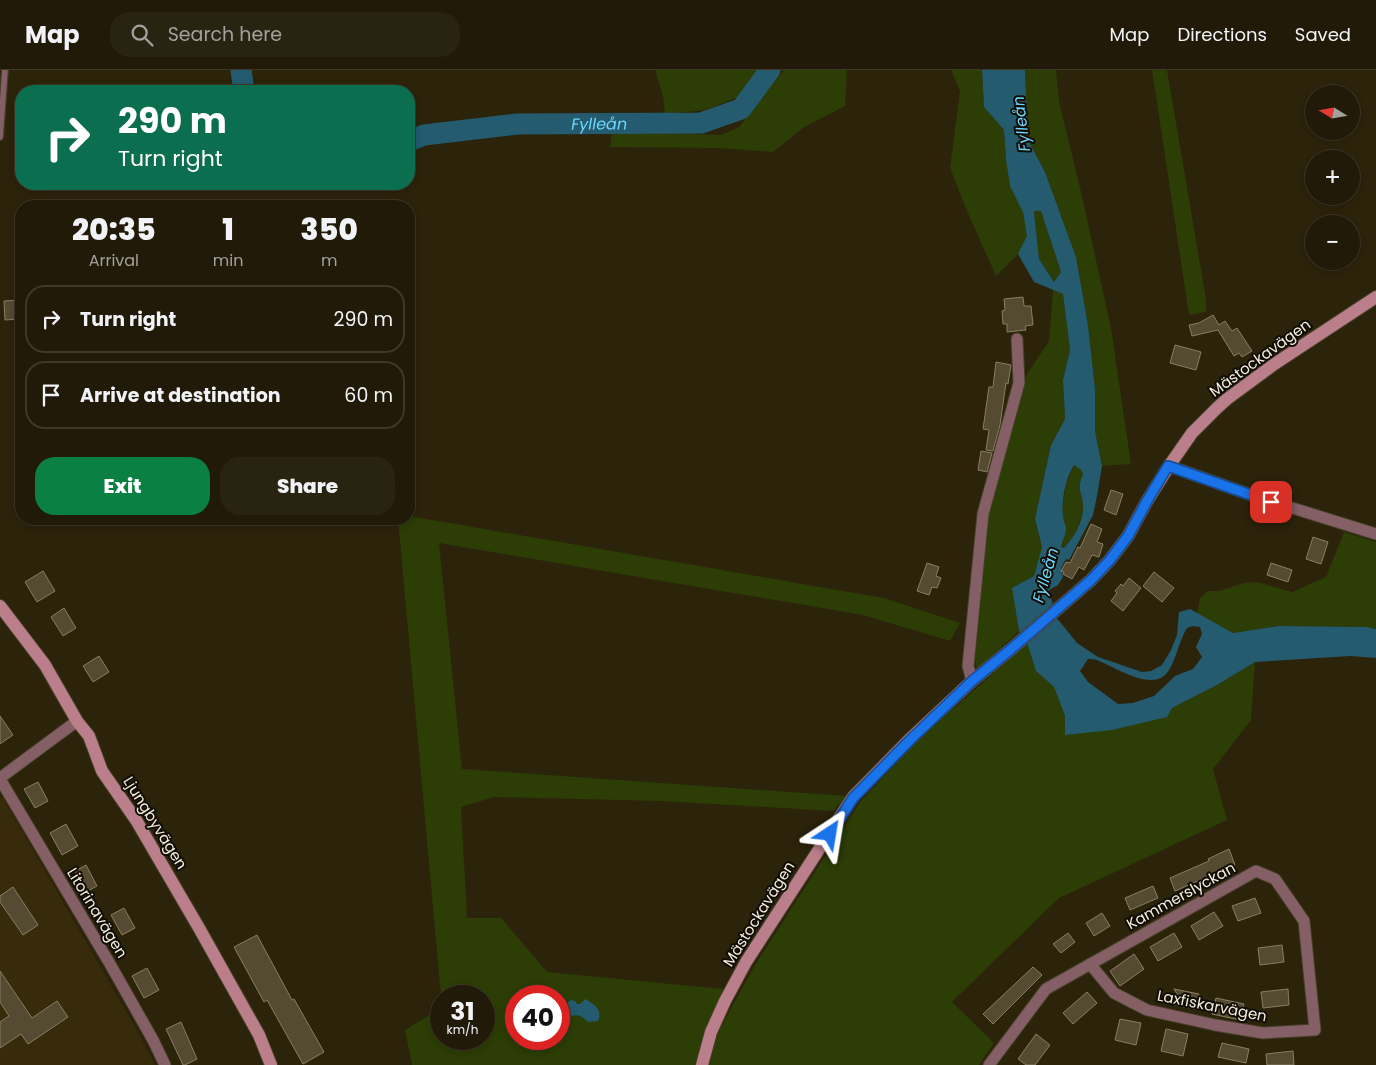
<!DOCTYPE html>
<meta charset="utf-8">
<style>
body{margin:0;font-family:Poppins,sans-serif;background:#292312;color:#f1f3f6;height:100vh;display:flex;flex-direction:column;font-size:19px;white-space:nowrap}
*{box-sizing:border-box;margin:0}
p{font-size:16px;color:#a2a19c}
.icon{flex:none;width:28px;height:28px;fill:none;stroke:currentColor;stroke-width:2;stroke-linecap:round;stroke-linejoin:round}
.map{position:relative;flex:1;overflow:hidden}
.side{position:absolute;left:15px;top:130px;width:400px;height:325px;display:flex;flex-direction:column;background:#211a08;border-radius:20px;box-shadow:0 2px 8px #0003,0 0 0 1px #3e3829}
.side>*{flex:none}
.guide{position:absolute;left:15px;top:15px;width:400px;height:105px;border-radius:20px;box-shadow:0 2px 8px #0003,0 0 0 1px #3e3829;background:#0b6e4f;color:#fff;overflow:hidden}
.needle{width:32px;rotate:281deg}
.tools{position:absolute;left:1305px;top:15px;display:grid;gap:10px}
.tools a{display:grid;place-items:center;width:55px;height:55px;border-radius:50%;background:#211a08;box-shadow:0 2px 8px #0003,0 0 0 1px #3e3829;font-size:25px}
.speed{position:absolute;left:430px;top:915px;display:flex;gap:10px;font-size:25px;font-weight:700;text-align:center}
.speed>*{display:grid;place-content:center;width:65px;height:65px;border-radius:50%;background:#211a08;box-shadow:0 2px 8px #0003,0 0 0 1px #3e3829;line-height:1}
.speed small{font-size:12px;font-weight:400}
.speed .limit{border:8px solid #d22;background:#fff;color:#111}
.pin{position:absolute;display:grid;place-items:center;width:42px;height:42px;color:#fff;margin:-21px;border-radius:10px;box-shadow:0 2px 8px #0006}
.me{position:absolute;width:55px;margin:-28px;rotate:33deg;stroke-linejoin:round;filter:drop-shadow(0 0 4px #0008)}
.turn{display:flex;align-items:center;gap:18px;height:105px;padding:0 20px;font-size:22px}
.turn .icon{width:65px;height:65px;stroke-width:2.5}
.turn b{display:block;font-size:35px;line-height:42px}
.eta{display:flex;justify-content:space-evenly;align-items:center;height:85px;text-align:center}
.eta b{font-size:30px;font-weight:800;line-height:35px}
.button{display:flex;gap:10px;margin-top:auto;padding:10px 20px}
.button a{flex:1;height:58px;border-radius:20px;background:#0b8043;color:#fff;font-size:20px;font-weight:800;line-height:58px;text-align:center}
.button a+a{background:#292312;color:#f1f3f6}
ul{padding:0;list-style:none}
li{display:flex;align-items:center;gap:15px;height:68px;margin:0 10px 8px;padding:0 10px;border:2px solid #3e3829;border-radius:20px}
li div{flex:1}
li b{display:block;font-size:19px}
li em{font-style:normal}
header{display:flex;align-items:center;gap:30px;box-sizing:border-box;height:70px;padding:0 25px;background:#211a08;border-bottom:1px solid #3e3829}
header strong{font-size:24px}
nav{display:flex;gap:28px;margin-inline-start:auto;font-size:18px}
.search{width:350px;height:45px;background:#292312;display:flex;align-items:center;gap:12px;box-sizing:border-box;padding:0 18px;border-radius:20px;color:#a2a19c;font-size:19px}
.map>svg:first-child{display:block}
</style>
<header>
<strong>Map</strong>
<div class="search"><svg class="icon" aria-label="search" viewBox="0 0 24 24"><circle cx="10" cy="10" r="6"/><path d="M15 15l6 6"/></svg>Search here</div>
<nav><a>Map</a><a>Directions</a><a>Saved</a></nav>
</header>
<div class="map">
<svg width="1376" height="995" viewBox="0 0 1376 995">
<rect width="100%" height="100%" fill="#2c230b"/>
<path fill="#372b0b" d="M0,727L3,728L139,964L155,995H0Z"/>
<path fill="#2c3d05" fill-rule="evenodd" d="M655,0H758L736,28L705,40L665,44L663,26Z
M784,0H847L845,36L804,57L773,82L718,78L610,77L612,61L721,65L739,57Z
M951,0H982L984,37L1004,60L1006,90L1010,116L1023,141L1028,166L1018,184L996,206L967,141L950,98L960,21Z
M1025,0H1056L1059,31L1081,122L1111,258L1131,394L1102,396L1095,361V319L1088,255L1076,187L1045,102L1028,70Z
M1152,0H1167L1206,229V242L1189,245Z
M1041,140L1061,202L1054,212L1039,189L1034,141Z
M1053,220L1063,224L1070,280L1063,310L1065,349L1051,375L1035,449L1042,477L1034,506L1012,518L1019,561L977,599L975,592L988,445L1027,304L1049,271Z
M1074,395L1081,400L1083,405C1076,421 1082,420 1083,435C1083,451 1074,467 1064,478L1061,477C1062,471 1065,467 1066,461C1067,457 1063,451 1063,446C1061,429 1067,410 1074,395Z
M409,446L884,528L960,553L950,571L863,545L439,473L462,699L847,726L833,741L661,731L494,727L461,737L467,848H501L547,902L723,919L703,972L699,995H412L405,960L441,938V969H484V926H441L398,449H409ZM516,926H559V969H516Z
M1344,462L1376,472V559L1366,557L1279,556L1233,563L1197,544L1200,528L1208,521H1220L1243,513L1257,512L1292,522L1326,507Z
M1027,573L1036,601L1054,617L1065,646V665L1172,638L1217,615L1255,592L1251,650L1213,699L1227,750L1059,828L952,932L994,973L979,995H709L718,962L755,895L860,732L913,675Z"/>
<path fill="#245b6f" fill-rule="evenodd" d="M982,0H1025L1028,70L1045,102L1076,187L1088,255L1095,319V361L1102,396L1097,426L1093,445L1069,490L1066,489L1061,498L1063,507L1058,515L1049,520L1056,547L1077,573L1098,587L1142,602L1151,601L1162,595L1171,580L1177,565L1179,542L1190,539L1233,563L1279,556L1366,557L1376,559V588L1350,586L1255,592L1217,615L1172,638L1167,647L1112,660L1065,665V646L1054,617L1036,601L1027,573L1019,561L1012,518L1034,506L1042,477L1035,449L1051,375L1065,349L1063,310L1070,280L1063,224L1034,212L1018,184L1027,166L1023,142L1010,116L1006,90L1004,60L984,37ZM1034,141H1041L1061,202L1054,212L1039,189ZM1074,395L1081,400L1083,404C1076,421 1082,420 1083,435C1084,451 1074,467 1064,478L1061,477C1062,471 1065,467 1066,461C1067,456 1063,451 1063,446C1061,430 1066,408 1074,395ZM1193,556L1200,557L1202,564L1196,577L1202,587L1193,599L1175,606L1154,626L1133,633L1118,634L1088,612L1080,601L1088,589C1091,589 1095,589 1099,591C1117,598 1155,624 1169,600C1177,587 1179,571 1187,558Z
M585,929C595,934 603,941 598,951L588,952C582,947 580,944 572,946L566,941L568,932L571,930L575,931L577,934H580Z"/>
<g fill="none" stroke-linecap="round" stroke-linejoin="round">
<g stroke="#245b6f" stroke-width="21">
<path d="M241,0L244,21"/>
<path id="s1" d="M409,71L424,65L517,54L701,53L741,39L770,0"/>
</g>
</g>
<path fill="#554b32" stroke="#897e63" d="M1023,227L1024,236H1031L1033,255L1025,256L1026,260L1007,262V254H1003L1002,241L1005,240L1004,229Z
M19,230L20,249L5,250L4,231Z
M1213,245L1219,255L1225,251L1232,261L1237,258L1252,281L1242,287L1239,283L1234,286L1218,260L1192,266L1189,255L1199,253Z
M1175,275L1201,282L1196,300L1170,293Z
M996,292L1011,295L1008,314L1006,313L1000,355L993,381L986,380L989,360L983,359L989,317H993Z
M981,381L992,383L987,402L978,400Z
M1111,420L1123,424L1116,445L1104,440Z
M1091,454L1102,459L1097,472L1103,474L1099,487L1092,485L1084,500L1079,497L1072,509L1063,504L1064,502L1061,501L1066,492L1070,493L1078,477L1080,478Z
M1313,467L1328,472L1321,494L1306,489Z
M927,493L939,497L936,506L941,508L937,518L932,517L929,525L917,521Z
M1271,493L1292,500L1288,512L1267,505Z
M43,501L55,521L37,532L25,512Z
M1154,502L1174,518L1162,532L1143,516Z
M1129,508L1141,518L1123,541L1111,531L1117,523L1115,521L1121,514L1123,516Z
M64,538L76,558L63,566L51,547Z
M99,586L109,602L93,612L83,596Z
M0,646L13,665L0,674Z
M38,712L48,731L35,738L24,719Z
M66,754L78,776L62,785L50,763Z
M1229,779L1235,795L1175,821L1170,808L1209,791L1208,789Z
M86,795L97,816L86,822L75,801Z
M1153,816L1158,828L1130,840L1125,828Z
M13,817L38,855L23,865L0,832V826Z
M1255,828L1261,843L1238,851L1232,836Z
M124,838L135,858L122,865L111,845Z
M1214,842L1223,856L1199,870L1191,856Z
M1102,843L1110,856L1094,866L1086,853Z
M1068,863L1075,872L1061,883L1053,874Z
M1174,863L1182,877L1158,891L1150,877Z
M257,865L292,930L294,929L324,982L303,994L267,930L264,932L234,877Z
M1282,875L1284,892L1260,895L1258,878Z
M1134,884L1144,899L1120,916L1110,901Z
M1033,897L1042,905L993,954L983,944Z
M147,898L159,920L144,928L132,906Z
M0,901L32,948L57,931L68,947L28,974L21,964L0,978V952L9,946L0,932Z
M1174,919L1199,924L1195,939L1174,935L1181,930Z
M1288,919L1289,935L1263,938L1261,922Z
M1087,922L1097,933L1073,954L1063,943Z
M1216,928L1244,934L1240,950L1212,944Z
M1120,949L1141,953L1136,975L1115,970Z
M181,952L197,989L185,995H183L166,959Z
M1166,959L1188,964L1183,986L1161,981Z
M1036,964L1050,975L1035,995H1026L1018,989Z
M1222,973L1249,979L1246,993L1218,987Z
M1293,981L1294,995H1267L1266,984Z"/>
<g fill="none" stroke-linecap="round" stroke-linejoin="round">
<defs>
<path id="lane" d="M0,67L5,0"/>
<path id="street" d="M1169,396L1254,426L1376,464
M972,611L968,596L983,444L1019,313L1017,269
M0,708L77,651
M0,709L110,894L153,970L165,995
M989,995L1046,919L1256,801L1275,809L1304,851L1315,960L1263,963L1215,955L1147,940L1114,923L1090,894"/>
<path id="secondary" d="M0,536L45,595L77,651L89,666L102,701L136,750L199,858L259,965L271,995
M702,995L711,962L725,931L746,892L853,727L909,670L972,611L1010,580L1091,510L1109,491L1128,466L1147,431L1169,396L1192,363L1217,338L1227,329L1273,295L1376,227"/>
</defs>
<use href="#lane" stroke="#483f29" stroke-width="8"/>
<use href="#street" stroke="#483f29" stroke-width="13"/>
<use href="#secondary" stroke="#483f29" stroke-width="14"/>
<use href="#lane" stroke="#845f65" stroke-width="5.5"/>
<use href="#street" stroke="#845f65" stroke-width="11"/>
<use href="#secondary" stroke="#ba7f8a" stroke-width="12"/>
</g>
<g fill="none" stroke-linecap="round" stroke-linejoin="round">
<defs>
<path id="route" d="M830,764L853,728L910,670L972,611L1010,580L1091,510L1109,491L1128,466L1147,431L1168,396L1271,432"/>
</defs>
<use href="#route" stroke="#114b97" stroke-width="12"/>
<use href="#route" stroke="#1a73e8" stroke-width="9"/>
</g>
<g text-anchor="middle" stroke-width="4" stroke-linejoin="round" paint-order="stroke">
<g font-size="15" fill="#f4eee0" stroke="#110d04">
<text transform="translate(1260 288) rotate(-36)" y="5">Mästockavägen</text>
<text transform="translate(155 753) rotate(58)" y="5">Ljungbyvägen</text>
<text transform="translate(1181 826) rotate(-29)" y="5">Kammerslyckan</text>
<text transform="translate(97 843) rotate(59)" y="5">Litorinavägen</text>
<text transform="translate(759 844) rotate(-58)" y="5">Mästockavägen</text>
<text transform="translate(1212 936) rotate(11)" y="5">Laxfiskarvägen</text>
</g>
<g font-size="16" font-style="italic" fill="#6cd6fd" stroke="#110d04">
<text dy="6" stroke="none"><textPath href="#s1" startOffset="192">Fylleån</textPath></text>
<text transform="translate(1021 54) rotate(-97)" y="6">Fylleån</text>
<text transform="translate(1045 505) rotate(-74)" y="6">Fylleån</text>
</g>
</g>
</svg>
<div class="tools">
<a><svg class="needle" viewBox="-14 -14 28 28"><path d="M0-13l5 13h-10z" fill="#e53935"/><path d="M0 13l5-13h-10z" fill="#a2a19c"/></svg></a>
<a>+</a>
<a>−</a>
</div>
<div class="speed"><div>31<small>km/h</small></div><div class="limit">40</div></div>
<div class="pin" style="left:1271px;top:432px;background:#d93025"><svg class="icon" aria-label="arrive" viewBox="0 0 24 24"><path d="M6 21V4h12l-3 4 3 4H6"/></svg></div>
<svg class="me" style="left:830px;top:764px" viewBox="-20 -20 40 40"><path d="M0-17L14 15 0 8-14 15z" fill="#1a73e8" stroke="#fff" stroke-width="4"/></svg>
<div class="guide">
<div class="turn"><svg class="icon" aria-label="right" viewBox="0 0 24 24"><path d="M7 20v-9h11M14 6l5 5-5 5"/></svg><div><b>290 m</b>Turn right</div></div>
</div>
<section class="side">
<div class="eta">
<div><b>20:35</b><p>Arrival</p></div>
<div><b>1</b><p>min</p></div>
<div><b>350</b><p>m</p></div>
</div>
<ul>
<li><svg class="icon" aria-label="right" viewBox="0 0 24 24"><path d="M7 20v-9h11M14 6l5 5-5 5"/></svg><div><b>Turn right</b></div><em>290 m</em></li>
<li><svg class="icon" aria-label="arrive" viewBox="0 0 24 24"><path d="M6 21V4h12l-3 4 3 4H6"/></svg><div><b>Arrive at destination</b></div><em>60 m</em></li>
</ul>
<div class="button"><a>Exit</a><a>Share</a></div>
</section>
</div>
